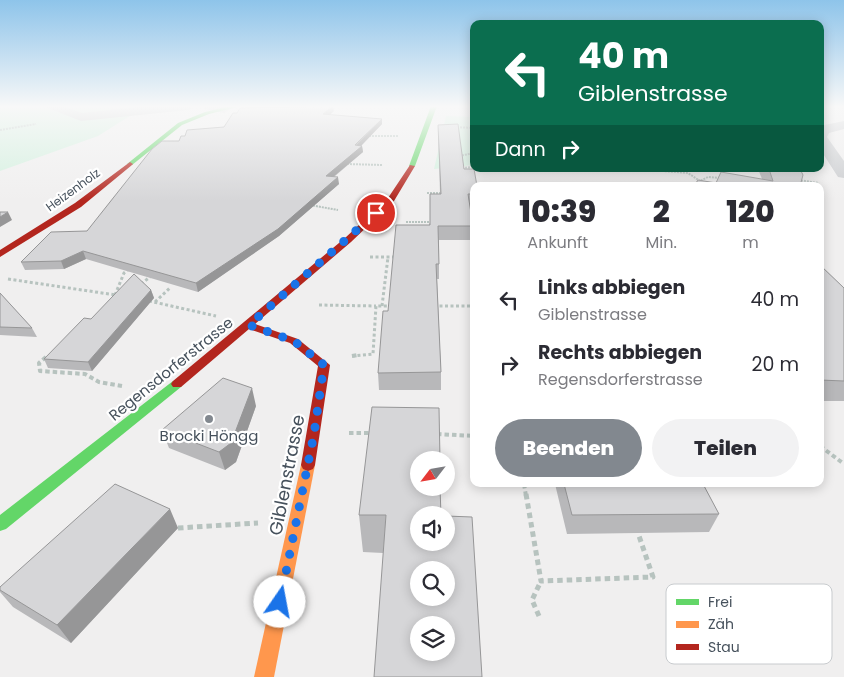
<!DOCTYPE html>
<html lang="de">
<meta charset="utf-8">
<style>
body{margin:0;font-family:Poppins,sans-serif;background:#f2f2f3;color:#2b2b33;height:100vh;display:flex;flex-direction:column;font-size:19px;white-space:nowrap}
*{box-sizing:border-box;margin:0}
p{font-size:16px;color:#7c7c81}
.icon{flex:none;width:28px;height:28px;fill:none;stroke:currentColor;stroke-width:2;stroke-linecap:round;stroke-linejoin:round}
.map{position:relative;flex:1;overflow:hidden}
.details{position:absolute;left:470px;top:182px;width:354px;height:305px;display:flex;flex-direction:column;background:#fff;border-radius:10px;box-shadow:0 2px 12px #0003}
.details>*{flex:none}
.banner{position:absolute;left:470px;top:20px;width:354px;height:152px;border-radius:10px;box-shadow:0 2px 12px #0003;background:#0b6e4f;color:#fff;overflow:hidden}
.needle{width:32px;rotate:239deg}
.buttons{position:absolute;left:410px;top:451px;display:grid;gap:10px}
.buttons a{display:grid;place-items:center;width:45px;height:45px;border-radius:50%;background:#fff;box-shadow:0 2px 12px #0003;font-size:25px}
.pin{position:absolute;display:grid;place-items:center;width:42px;height:42px;color:#fff;margin:-21px;border:2px solid #fff;border-radius:50%;box-shadow:0 1px 5px #0007}
.me{position:absolute;width:55px;margin:-28px;rotate:12deg;stroke-linejoin:round;filter:drop-shadow(0 0 4px #0008)}
.turn{display:flex;align-items:center;gap:18px;height:105px;padding:0 25px;font-size:22px}
.turn .icon{width:65px;height:65px;stroke-width:2.5}
.turn b{display:block;font-size:35px;line-height:42px}
.then{display:flex;align-items:center;height:48px;padding:0 25px;background:#0003;gap:10px;font-size:19px}
.eta{display:flex;justify-content:space-evenly;align-items:center;height:85px;text-align:center}
.eta b{font-size:30px;font-weight:800;line-height:35px}
.cta{display:flex;gap:10px;margin-top:auto;padding:10px 25px}
.cta a{flex:1;height:58px;border-radius:30px;background:#82888f;color:#fff;font-size:20px;font-weight:800;line-height:58px;text-align:center}
.cta a+a{background:#f2f2f3;color:#2b2b33}
ul{padding:0;list-style:none}
li{display:flex;align-items:center;gap:15px;height:65px;padding:0 25px}
li div{flex:1}
li b{display:block;font-size:19px}
li em{font-style:normal}
.map>svg:first-child{display:block}
</style>
<div class="map">
<svg width="844" height="677" viewBox="0 0 844 677">
<rect width="100%" height="100%" fill="#f0efef"/>
<path fill="#d3f0df" d="M0,106H159L136,112L98,136L0,171Z
M446,116L474,117V165L434,169Z"/>
<g fill="none" stroke-linecap="round" stroke-linejoin="round">
<path stroke="#b7c3bf" stroke-width="2" stroke-dasharray="2 1" stroke-linecap="butt" d="M454,127L474,128
M0,130L36,124
M369,136H398
M459,156L474,153
M347,164L383,165
M462,168L474,167
M638,169L688,173L700,181
M798,180L819,183
M690,186L708,177L722,178
M427,193H440
M310,205L338,210
M406,222H429"/>
<path stroke="#b7c3bf" stroke-width="3" stroke-dasharray="3 2.5" stroke-linecap="butt" d="M370,257H395
M8,279L116,295
M141,284L150,277
M115,295L124,273L129,269
M149,301L216,316
M155,302L171,287
M319,305L376,306
M382,306L388,257
M434,306H474
M352,356L373,354L376,306H391"/>
<path stroke="#b7c3bf" stroke-width="4" stroke-dasharray="4.5 3" stroke-linecap="butt" d="M352,356L358,355
M46,357L39,363L40,371L85,374L99,382L122,386
M349,433H373
M437,434L474,436
M820,446L844,464
M524,484L526,496"/>
<path stroke="#b7c3bf" stroke-width="5" stroke-dasharray="5.5 4" stroke-linecap="butt" d="M526,494L541,581L653,577L638,533
M178,528L258,523
M539,616L532,600L541,581"/>
<path fill="#c9cbce" fill-rule="evenodd" d="M43,106H62L82,113L147,106H194L188,110L81,121Z
M204,106H229L230,109L224,113L205,109Z
M844,121V129L829,133L827,137L844,161V178L838,177L820,149V126Z"/>
<path fill="#63d668" fill-rule="evenodd" d="M230,106H241L209,114L182,125L132,165L127,164L178,123L205,112Z
M431,106H437L415,166L410,167L409,166Z
M177,380L181,381L183,384L181,387L6,529L0,531V515L173,381Z"/>
<path fill="#ff974d" fill-rule="evenodd" d="M308,459L313,461L315,465L274,677H254L301,465L303,461Z"/>
<path fill="#b3261e" fill-rule="evenodd" d="M130,162L133,164L132,165L81,207L0,257V250L75,203Z
M410,165L415,166L394,201L351,242L255,324L298,339L330,365L315,465L313,469L308,471L303,469L301,465L318,366L290,343L249,329L181,387H173L171,384L173,381L345,238L388,198Z"/>
</g>
<path fill="#b8b8ba" d="M334,111L330,115L382,119V124L361,146H362L363,152L334,177L339,184L279,236L198,292L86,259L64,269L25,270L21,262L87,231L185,136L224,127Z
M438,125L464,169L474,186V208H470L473,226L472,240H439V279H437L441,372V390H379L378,373L388,311L429,225L440,194Z
M758,169H800V186L716,183L762,179Z
M820,265L844,288V401H820Z
M151,290L154,298L92,371L48,368L44,359L91,319Z
M0,293L32,328L37,337L0,335Z
M256,406L236,462L225,470L169,448L162,430Z
M555,484H703L719,514L709,532L567,534Z
M359,515H441L383,553L363,552Z
M178,528L71,643L13,607L0,592V587Z"/>
<path fill="#969697" d="M333,106L334,111L323,120V114Z
M382,119V124L358,149L362,146L363,152L327,182L326,176Z
M338,177L339,184L279,236L198,292L196,283Z
M8,212L12,220L0,227V217Z
M83,251L86,259L64,269L61,261Z
M151,290L154,298L92,371L88,362Z
M252,388L256,406L236,462L225,470L219,452Z
M170,509L178,528L71,643L57,625Z"/>
<path fill="#d6d6d8" stroke="#969697" fill-rule="evenodd" d="M333,106L323,114L382,119L355,145L362,146L326,176L338,177L278,229L196,283L83,251L61,261L21,262L51,232L87,231L152,149L162,141H179L181,136H185L187,130L224,127L233,113H237L240,108Z
M458,124L464,169H474L477,186H474V194H468L473,226H438L439,264H436L441,372L378,373L383,311H388L396,225H430V194H441L438,125Z
M769,169H800L803,175L800,186H694L698,180L716,183L721,172L773,181Z
M0,212H8L0,217Z
M820,265L844,288V381L820,380Z
M134,274L151,290L88,362L44,359L84,318L91,319Z
M0,293L32,328L0,327Z
M223,378L252,388L231,443L219,452L162,430Z
M372,407L439,408L440,460H419V488H440L441,515H419V542H446V516L472,517L482,677H374L386,515H359ZM419,570H446V598H419ZM419,625H446V652H419Z
M115,484L170,509L57,625L0,590V587Z
M564,484H703L719,514L572,515Z"/>
<linearGradient id="sky" x2="0" y2="1"><stop stop-color="#8ec4ea"/><stop offset="0.53" stop-color="#f8f8f8"/><stop offset="1" stop-color="#f8f8f8" stop-opacity="0"/></linearGradient>
<rect width="844" height="201" fill="url(#sky)"/>
<g fill="none" stroke-linecap="round" stroke-linejoin="round">
<path stroke="#1a73e8" stroke-width="9" stroke-dasharray="0 16.2" d="M280,602L314,434L324,365L294,341L249,325L376,213"/>
</g>
<circle fill="#82888f" stroke="#fff" stroke-width="2" cx="209" cy="419" r="5"/>
<g text-anchor="middle" stroke-width="4.5" stroke-linejoin="round" paint-order="stroke">
<g font-size="12" fill="#46515c" stroke="#fff">
<text transform="translate(73 190) rotate(-36)" y="4">Heizenholz</text>
</g>
<g font-size="15" fill="#46515c" stroke="#fff">
<text transform="translate(171 369) rotate(-39)" y="5">Regensdorferstrasse</text>
</g>
<g font-size="15" fill="#46515c" stroke="#fff">
<text x="209" y="441">Brocki Höngg</text>
</g>
<g font-size="18" fill="#46515c" stroke="#fff">
<text transform="translate(287 475) rotate(-79)" y="6">Giblenstrasse</text>
</g>
</g>
<rect x="666" y="584" width="166" height="80" rx="8" fill="#fff" stroke="#c8cbce" stroke-width="1"/>
<rect x="676" y="599" width="23" height="6" fill="#63d668"/>
<rect x="676" y="621" width="23" height="7" fill="#ff974d"/>
<rect x="676" y="644" width="23" height="6" fill="#b3261e"/>
<g font-size="14" fill="#46515c">
<text x="708" y="607">Frei</text>
<text x="708" y="629">Zäh</text>
<text x="708" y="652">Stau</text>
</g>
</svg>
<div class="buttons">
<a><svg class="needle" viewBox="-14 -14 28 28"><path d="M0-13l5 13h-10z" fill="#e53935"/><path d="M0 13l5-13h-10z" fill="#7c7c81"/></svg></a>
<a><svg class="icon" aria-label="sound" viewBox="0 0 24 24"><path d="M4 9h4l5-4v14l-5-4H4zM17 9q2 3 0 6"/></svg></a>
<a><svg class="icon" aria-label="search" viewBox="0 0 24 24"><circle cx="10" cy="10" r="6"/><path d="M15 15l6 6"/></svg></a>
<a><svg class="icon" aria-label="layers" viewBox="0 0 24 24"><path d="M12 4l9 5-9 5-9-5zM3 14l9 5 9-5"/></svg></a>
</div>
<div class="pin" style="left:376px;top:213px;background:#d93025"><svg class="icon" aria-label="arrive" viewBox="0 0 24 24"><path d="M6 21V4h12l-3 4 3 4H6"/></svg></div>
<svg class="me" style="left:280px;top:602px" viewBox="-20 -20 40 40"><circle r="19" fill="#fff"/><path d="M0-13L10 11 0 6-10 11z" fill="#1a73e8"/></svg>
<div class="banner">
<div class="turn"><svg class="icon" aria-label="left" viewBox="0 0 24 24"><path d="M17 20v-9H6M10 6l-5 5 5 5"/></svg><div><b>40 m</b>Giblenstrasse</div></div>
<div class="then">Dann<svg class="icon" aria-label="right" viewBox="0 0 24 24"><path d="M7 20v-9h11M14 6l5 5-5 5"/></svg></div>
</div>
<section class="details">
<div class="eta">
<div><b>10:39</b><p>Ankunft</p></div>
<div><b>2</b><p>Min.</p></div>
<div><b>120</b><p>m</p></div>
</div>
<ul>
<li><svg class="icon" aria-label="left" viewBox="0 0 24 24"><path d="M17 20v-9H6M10 6l-5 5 5 5"/></svg><div><b>Links abbiegen</b><p>Giblenstrasse</p></div><em>40 m</em></li>
<li><svg class="icon" aria-label="right" viewBox="0 0 24 24"><path d="M7 20v-9h11M14 6l5 5-5 5"/></svg><div><b>Rechts abbiegen</b><p>Regensdorferstrasse</p></div><em>20 m</em></li>
</ul>
<div class="cta"><a>Beenden</a><a>Teilen</a></div>
</section>
</div>
